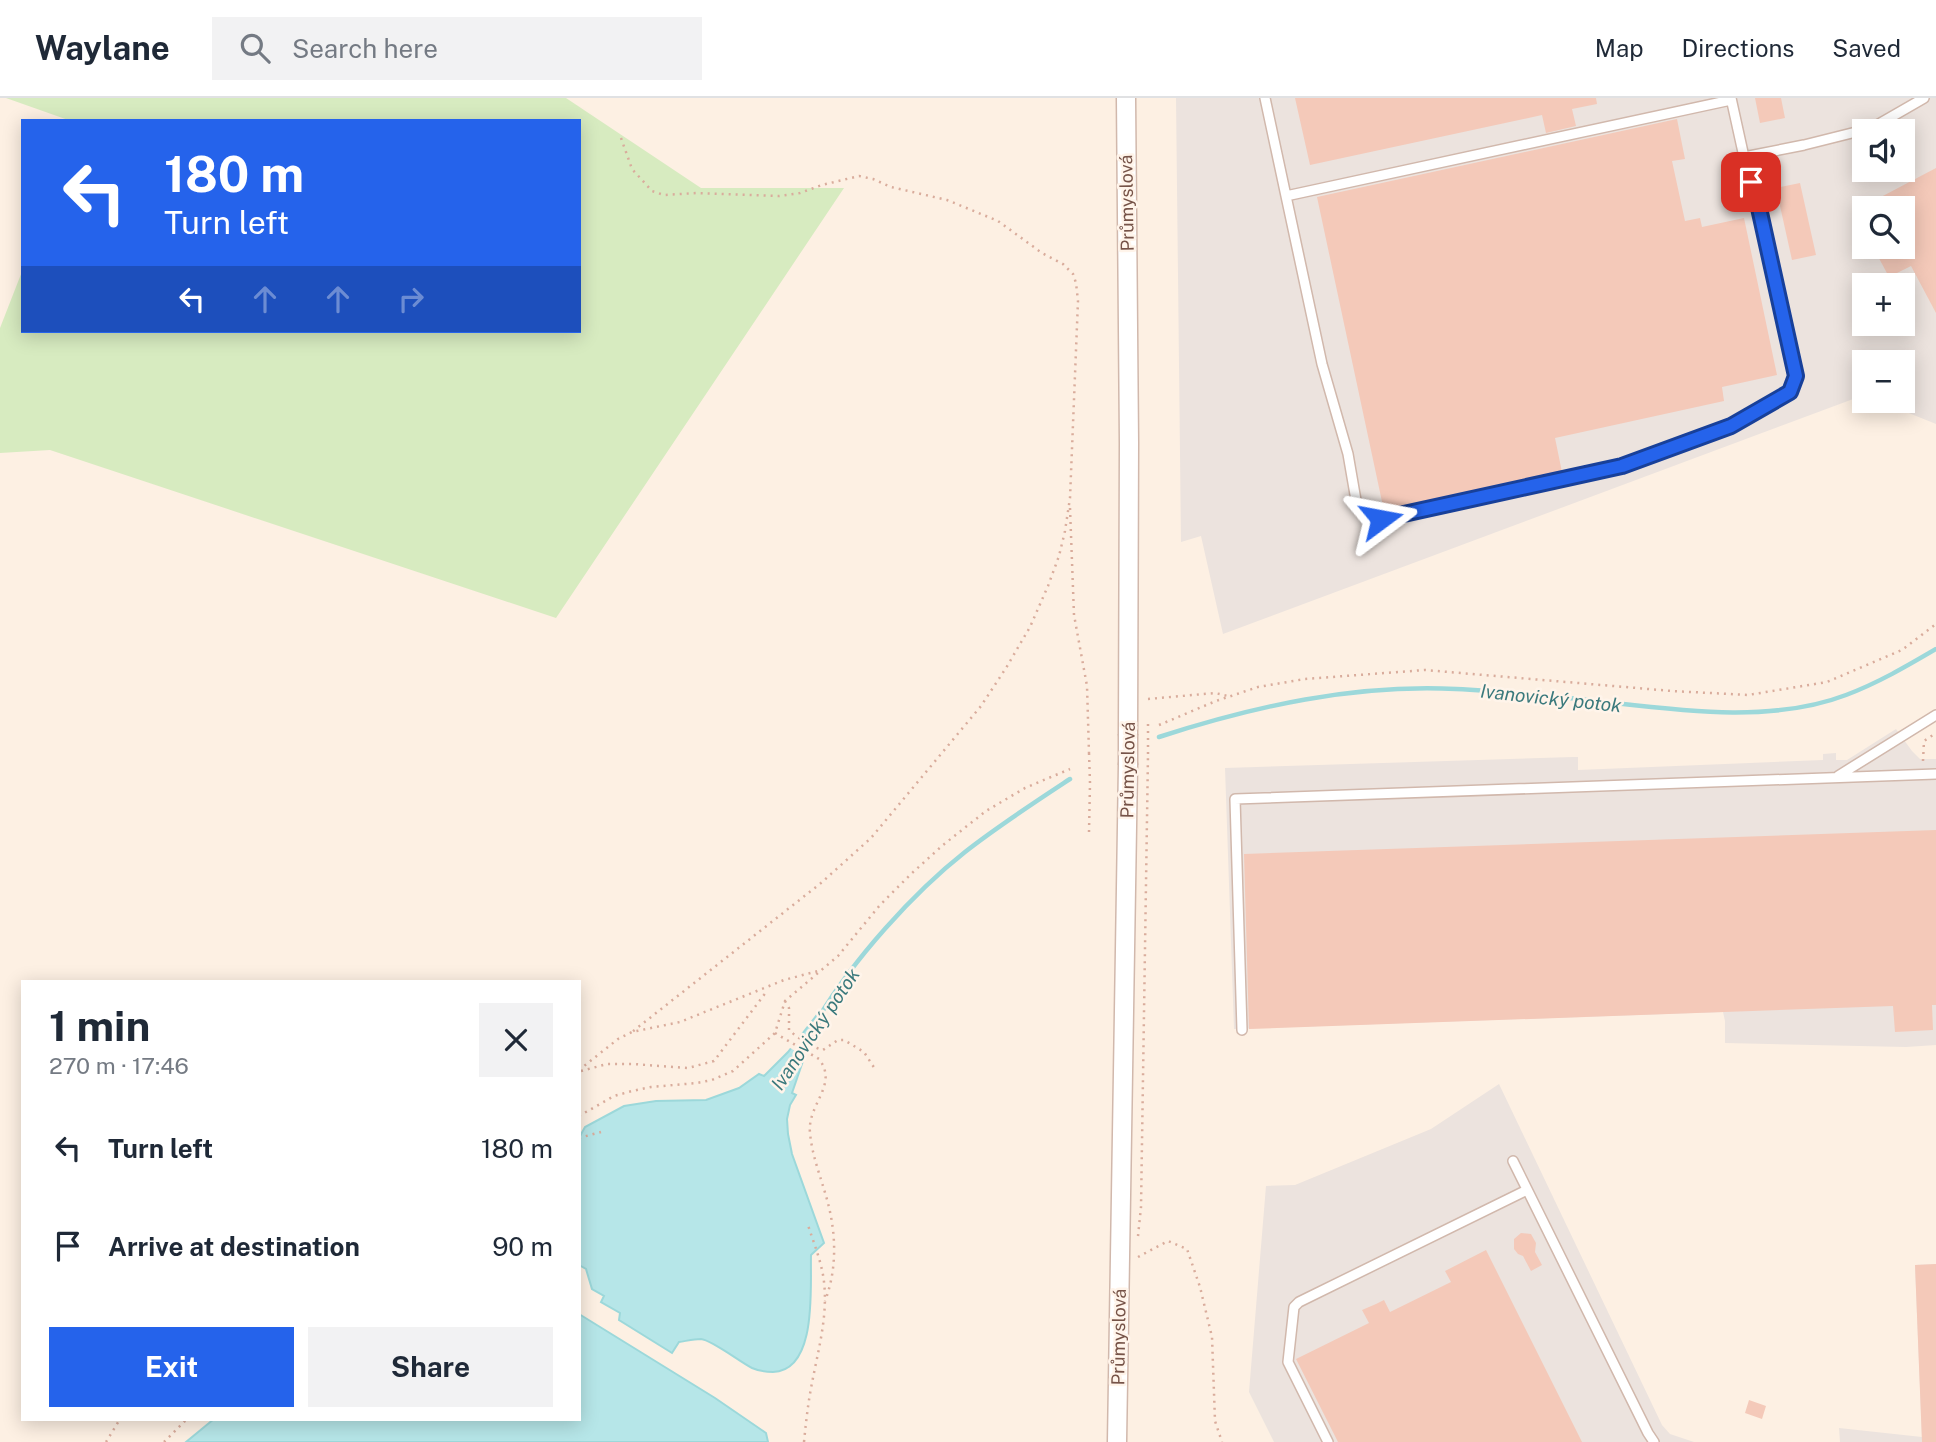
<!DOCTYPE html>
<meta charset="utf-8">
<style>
body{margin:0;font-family:"Public Sans",sans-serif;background:#f2f2f3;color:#1f2937;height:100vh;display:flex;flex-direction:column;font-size:26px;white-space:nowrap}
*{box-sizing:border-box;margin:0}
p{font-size:23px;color:#747a83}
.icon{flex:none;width:38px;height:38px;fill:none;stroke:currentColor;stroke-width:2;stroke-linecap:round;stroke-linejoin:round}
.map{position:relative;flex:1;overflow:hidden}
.sheet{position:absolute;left:21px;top:882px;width:560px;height:441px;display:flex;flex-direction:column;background:#fff;border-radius:0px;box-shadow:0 4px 18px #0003}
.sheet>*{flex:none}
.guide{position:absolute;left:21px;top:21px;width:560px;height:214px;border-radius:0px;box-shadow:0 4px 18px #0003;background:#2563eb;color:#fff;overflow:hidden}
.buttons{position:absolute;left:1852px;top:21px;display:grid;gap:14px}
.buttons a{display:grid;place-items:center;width:63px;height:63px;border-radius:0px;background:#fff;box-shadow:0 4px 18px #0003;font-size:35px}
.pin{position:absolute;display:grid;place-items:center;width:60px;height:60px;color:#fff;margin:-30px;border-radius:14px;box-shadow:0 4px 10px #0006}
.me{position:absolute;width:77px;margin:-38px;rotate:77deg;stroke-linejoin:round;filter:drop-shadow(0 0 5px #0008)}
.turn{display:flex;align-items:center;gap:24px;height:147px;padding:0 28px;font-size:32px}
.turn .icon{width:91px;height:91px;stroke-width:2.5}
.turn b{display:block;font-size:49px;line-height:60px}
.lanes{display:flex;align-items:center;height:66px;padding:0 28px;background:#0003;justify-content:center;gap:35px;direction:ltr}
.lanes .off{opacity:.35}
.round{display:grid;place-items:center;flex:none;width:74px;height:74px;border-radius:0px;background:#f2f2f3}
.overview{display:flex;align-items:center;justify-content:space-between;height:119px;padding:0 28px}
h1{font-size:42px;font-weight:700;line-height:52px}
.button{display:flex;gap:14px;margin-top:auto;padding:14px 28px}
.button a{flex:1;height:80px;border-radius:0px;background:#2563eb;color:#fff;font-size:28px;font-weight:700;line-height:80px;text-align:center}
.button a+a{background:#f2f2f3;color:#1f2937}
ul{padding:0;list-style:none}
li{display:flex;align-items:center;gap:21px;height:98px;padding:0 28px}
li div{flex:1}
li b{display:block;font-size:26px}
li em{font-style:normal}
header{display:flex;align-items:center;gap:42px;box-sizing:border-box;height:98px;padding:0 35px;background:#fff;border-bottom:2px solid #e0e1e3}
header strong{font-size:33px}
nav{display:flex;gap:38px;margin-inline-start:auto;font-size:24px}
.search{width:490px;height:63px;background:#f2f2f3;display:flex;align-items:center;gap:18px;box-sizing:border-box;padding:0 24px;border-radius:0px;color:#747a83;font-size:26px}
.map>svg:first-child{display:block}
</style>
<header>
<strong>Waylane</strong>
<div class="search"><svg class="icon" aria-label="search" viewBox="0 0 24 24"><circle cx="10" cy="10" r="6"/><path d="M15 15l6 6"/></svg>Search here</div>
<nav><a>Map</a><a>Directions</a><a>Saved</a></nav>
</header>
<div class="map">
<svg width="1936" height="1344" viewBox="0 0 1936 1344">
<rect width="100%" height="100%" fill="#fdf0e3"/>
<path fill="#ece3de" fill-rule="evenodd" d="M1176,0H1936V326L1879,303H1902V264H1864V297L1223,536L1201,438L1181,444ZM1864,33H1902V72H1864ZM1864,110H1902V149H1864ZM1864,187H1902V226H1864Z
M1896,631L1912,653L1920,661H1936V947L1906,949L1725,945V923L1723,914L1234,931L1225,670L1573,659H1578V672L1823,662V656L1836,655V662H1847Z
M1499,986L1662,1327L1670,1336L1694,1344H1274L1249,1294L1266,1088L1295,1087L1431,1031Z
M1936,1166V1344H1840L1839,1330L1922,1339L1915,1167Z"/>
<path fill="#d7ebc0" d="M6,0H566L701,90H844L556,520L50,352L0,355V230L23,171V233H579V23H71Z"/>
<path fill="#b6e6e8" stroke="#9cd8da" stroke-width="2" d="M820,913L824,916L803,963L792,995L796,997L790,1007L787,1021L788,1036L792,1056L824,1145L811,1157C810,1187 818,1273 773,1274C766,1274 759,1273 752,1270C740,1264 712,1242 701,1241C694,1241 686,1243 679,1244L672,1255L619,1222L620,1215L601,1204L604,1198L592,1191L586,1171L579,1167V1040L585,1029L624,1008L656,1003L706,1002L739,990L759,976L764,978L788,954Z
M579,1216L715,1300L766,1335L768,1344H186L214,1321H579Z"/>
<path fill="#fdf0e3" d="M796,936L814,947L808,961L787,948Z"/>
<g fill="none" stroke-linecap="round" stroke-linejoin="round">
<path stroke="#9cd8da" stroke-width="4.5" d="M1159,639C1255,608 1354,586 1456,591C1500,593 1545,598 1588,602C1670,611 1768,627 1846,597C1878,585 1907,568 1936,551
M819,919C853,862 913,795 965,754C998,728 1035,704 1070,681"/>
</g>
<path fill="#f4c9b9" d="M1295,0H1596L1597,6L1572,11L1576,28L1546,35L1542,17L1310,67Z
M1755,0H1781L1785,20L1760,25Z
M1677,21L1685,61L1672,63L1685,123L1700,120L1702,129L1744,120L1777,277L1722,289L1724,303L1555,340L1562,374L1384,413L1317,99Z
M1936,70V215L1911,168L1889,179L1873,149H1902V110H1860Z
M1800,85L1816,157L1792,162L1776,90Z
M1936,732V907H1932L1933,932L1895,934L1893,908L1249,931L1244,756Z
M1521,1135L1531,1136L1536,1145L1535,1154L1542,1167L1531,1173L1523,1158L1518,1156L1514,1151V1141Z
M1486,1152L1582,1344H1338L1296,1261L1369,1225L1362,1212L1376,1206L1384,1202L1390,1214L1451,1184L1445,1173Z
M1936,1166V1344H1922L1915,1167Z
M1749,1302L1766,1308L1762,1321L1745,1315Z"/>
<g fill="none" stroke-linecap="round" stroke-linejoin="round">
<defs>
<path id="lane" d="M1265,0L1286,98L1731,2
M1744,59L1804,47L1872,30L1924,0
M1286,98L1322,266L1348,356L1357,408L1361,415L1381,421L1622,368L1731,328L1790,294L1796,278L1759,110L1744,59L1731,0
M1838,678L1936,617
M1242,932L1235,701L1936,676
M1513,1063L1648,1335L1654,1344
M1328,1344L1288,1264L1294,1209L1299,1204L1527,1092"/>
<path id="street" d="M1126,0L1129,345L1128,636
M1117,1344L1128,667"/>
</defs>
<use href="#lane" stroke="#d1b8ac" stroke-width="12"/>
<use href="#street" stroke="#d1b8ac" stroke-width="21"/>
<path stroke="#d9ac9c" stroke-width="2.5" stroke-dasharray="2 5" stroke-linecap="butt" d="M621,40L632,71L652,93L664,97L697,95L779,98L800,95L822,87L859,78L873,81L891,89L947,102L998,123L1042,155L1063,166L1073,176L1076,185L1078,203L1070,400L1065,433L1059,458L1048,488L1030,529L1006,570L981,608L871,740L821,785L632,934
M1070,410L1074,517L1087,588L1089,655
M1148,601L1215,595L1228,598
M1159,627L1216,603L1258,589L1305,581L1425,572L1672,593L1748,597L1827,584L1902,552L1936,526
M1923,663L1924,643L1936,635
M1089,734L1090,685
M785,903L789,910V932C798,940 811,949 823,952L838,942H844L864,954L875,971
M775,935L819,961C839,987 807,1006 810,1035C812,1057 820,1077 826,1098C836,1132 838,1169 825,1203
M579,972L618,941L632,934L680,924L784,882L818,873
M581,973L607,966H633L688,970L714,963L764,897L765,891
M579,1018L614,998L632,993L651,989L697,985L712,982L733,973L775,935L785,903L838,858L880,807L911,776L943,747L986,713L1025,690L1070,671
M579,1040L601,1034
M1138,1138L1141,1109L1148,656
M1138,1159L1168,1143L1187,1151L1200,1189L1212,1239L1215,1323L1222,1344
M106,1344L120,1321
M164,1344L187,1321
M804,1344C806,1324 808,1305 812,1285C818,1253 828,1218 824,1184C822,1165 814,1146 808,1127"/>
<use href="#lane" stroke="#fff" stroke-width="9"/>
<use href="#street" stroke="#fff" stroke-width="18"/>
<defs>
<path id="street-bridge" d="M1128,667V636"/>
</defs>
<use href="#street-bridge" stroke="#d1b8ac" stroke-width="21" stroke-linecap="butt"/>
<path stroke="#d9ac9c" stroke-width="2.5" stroke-dasharray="2 5" stroke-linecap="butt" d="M1089,655L1090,685
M1148,656V626"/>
<use href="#street-bridge" stroke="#fff" stroke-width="18"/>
</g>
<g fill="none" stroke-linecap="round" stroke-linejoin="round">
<defs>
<path id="route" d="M1381,421L1622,368L1731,328L1790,294L1796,278L1759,110L1751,84"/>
</defs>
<use href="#route" stroke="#184099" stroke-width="18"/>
<use href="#route" stroke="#2563eb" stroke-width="12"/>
</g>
<g text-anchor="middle" stroke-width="5" stroke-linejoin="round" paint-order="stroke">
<g font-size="18" fill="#765348" stroke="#fff4ea">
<text transform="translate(1127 105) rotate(-91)" y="6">Průmyslová</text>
<text transform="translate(1128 672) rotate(-89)" y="6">Průmyslová</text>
<text transform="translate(1119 1239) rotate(-89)" y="6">Průmyslová</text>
</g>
<g font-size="19" font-style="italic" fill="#3a797c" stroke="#fff4ea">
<text transform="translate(1551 600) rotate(6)" y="7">Ivanovický potok</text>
<text transform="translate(815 931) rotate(-56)" y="7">Ivanovický potok</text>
</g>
</g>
</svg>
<div class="buttons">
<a><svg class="icon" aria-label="sound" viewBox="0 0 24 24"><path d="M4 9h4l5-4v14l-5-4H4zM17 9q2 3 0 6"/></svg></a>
<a><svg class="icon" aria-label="search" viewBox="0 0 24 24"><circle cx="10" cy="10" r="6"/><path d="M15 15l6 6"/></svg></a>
<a>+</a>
<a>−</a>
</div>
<div class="pin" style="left:1751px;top:84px;background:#d93025"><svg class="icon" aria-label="arrive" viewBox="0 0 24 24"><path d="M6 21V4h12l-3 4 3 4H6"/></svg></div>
<svg class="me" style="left:1381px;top:421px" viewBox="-20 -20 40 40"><path d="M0-17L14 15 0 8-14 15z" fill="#2563eb" stroke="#fff" stroke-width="4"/></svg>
<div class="guide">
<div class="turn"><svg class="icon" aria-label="left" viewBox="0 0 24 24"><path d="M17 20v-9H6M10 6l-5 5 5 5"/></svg><div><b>180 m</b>Turn left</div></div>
<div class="lanes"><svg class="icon" aria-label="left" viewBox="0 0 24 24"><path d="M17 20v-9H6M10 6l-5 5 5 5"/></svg><svg class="icon off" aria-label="ahead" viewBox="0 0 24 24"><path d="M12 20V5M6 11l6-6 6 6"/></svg><svg class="icon off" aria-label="ahead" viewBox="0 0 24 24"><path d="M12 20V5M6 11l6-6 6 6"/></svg><svg class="icon off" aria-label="right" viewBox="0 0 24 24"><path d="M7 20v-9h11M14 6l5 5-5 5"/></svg></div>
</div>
<section class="sheet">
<div class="overview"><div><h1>1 min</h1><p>270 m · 17:46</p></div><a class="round"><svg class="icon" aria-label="close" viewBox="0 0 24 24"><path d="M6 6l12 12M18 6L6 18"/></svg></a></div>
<ul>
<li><svg class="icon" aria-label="left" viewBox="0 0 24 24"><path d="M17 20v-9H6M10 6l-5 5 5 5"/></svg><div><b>Turn left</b></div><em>180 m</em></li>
<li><svg class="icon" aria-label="arrive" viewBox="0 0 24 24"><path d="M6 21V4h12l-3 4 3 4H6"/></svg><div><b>Arrive at destination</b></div><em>90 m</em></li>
</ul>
<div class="button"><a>Exit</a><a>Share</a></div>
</section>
</div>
